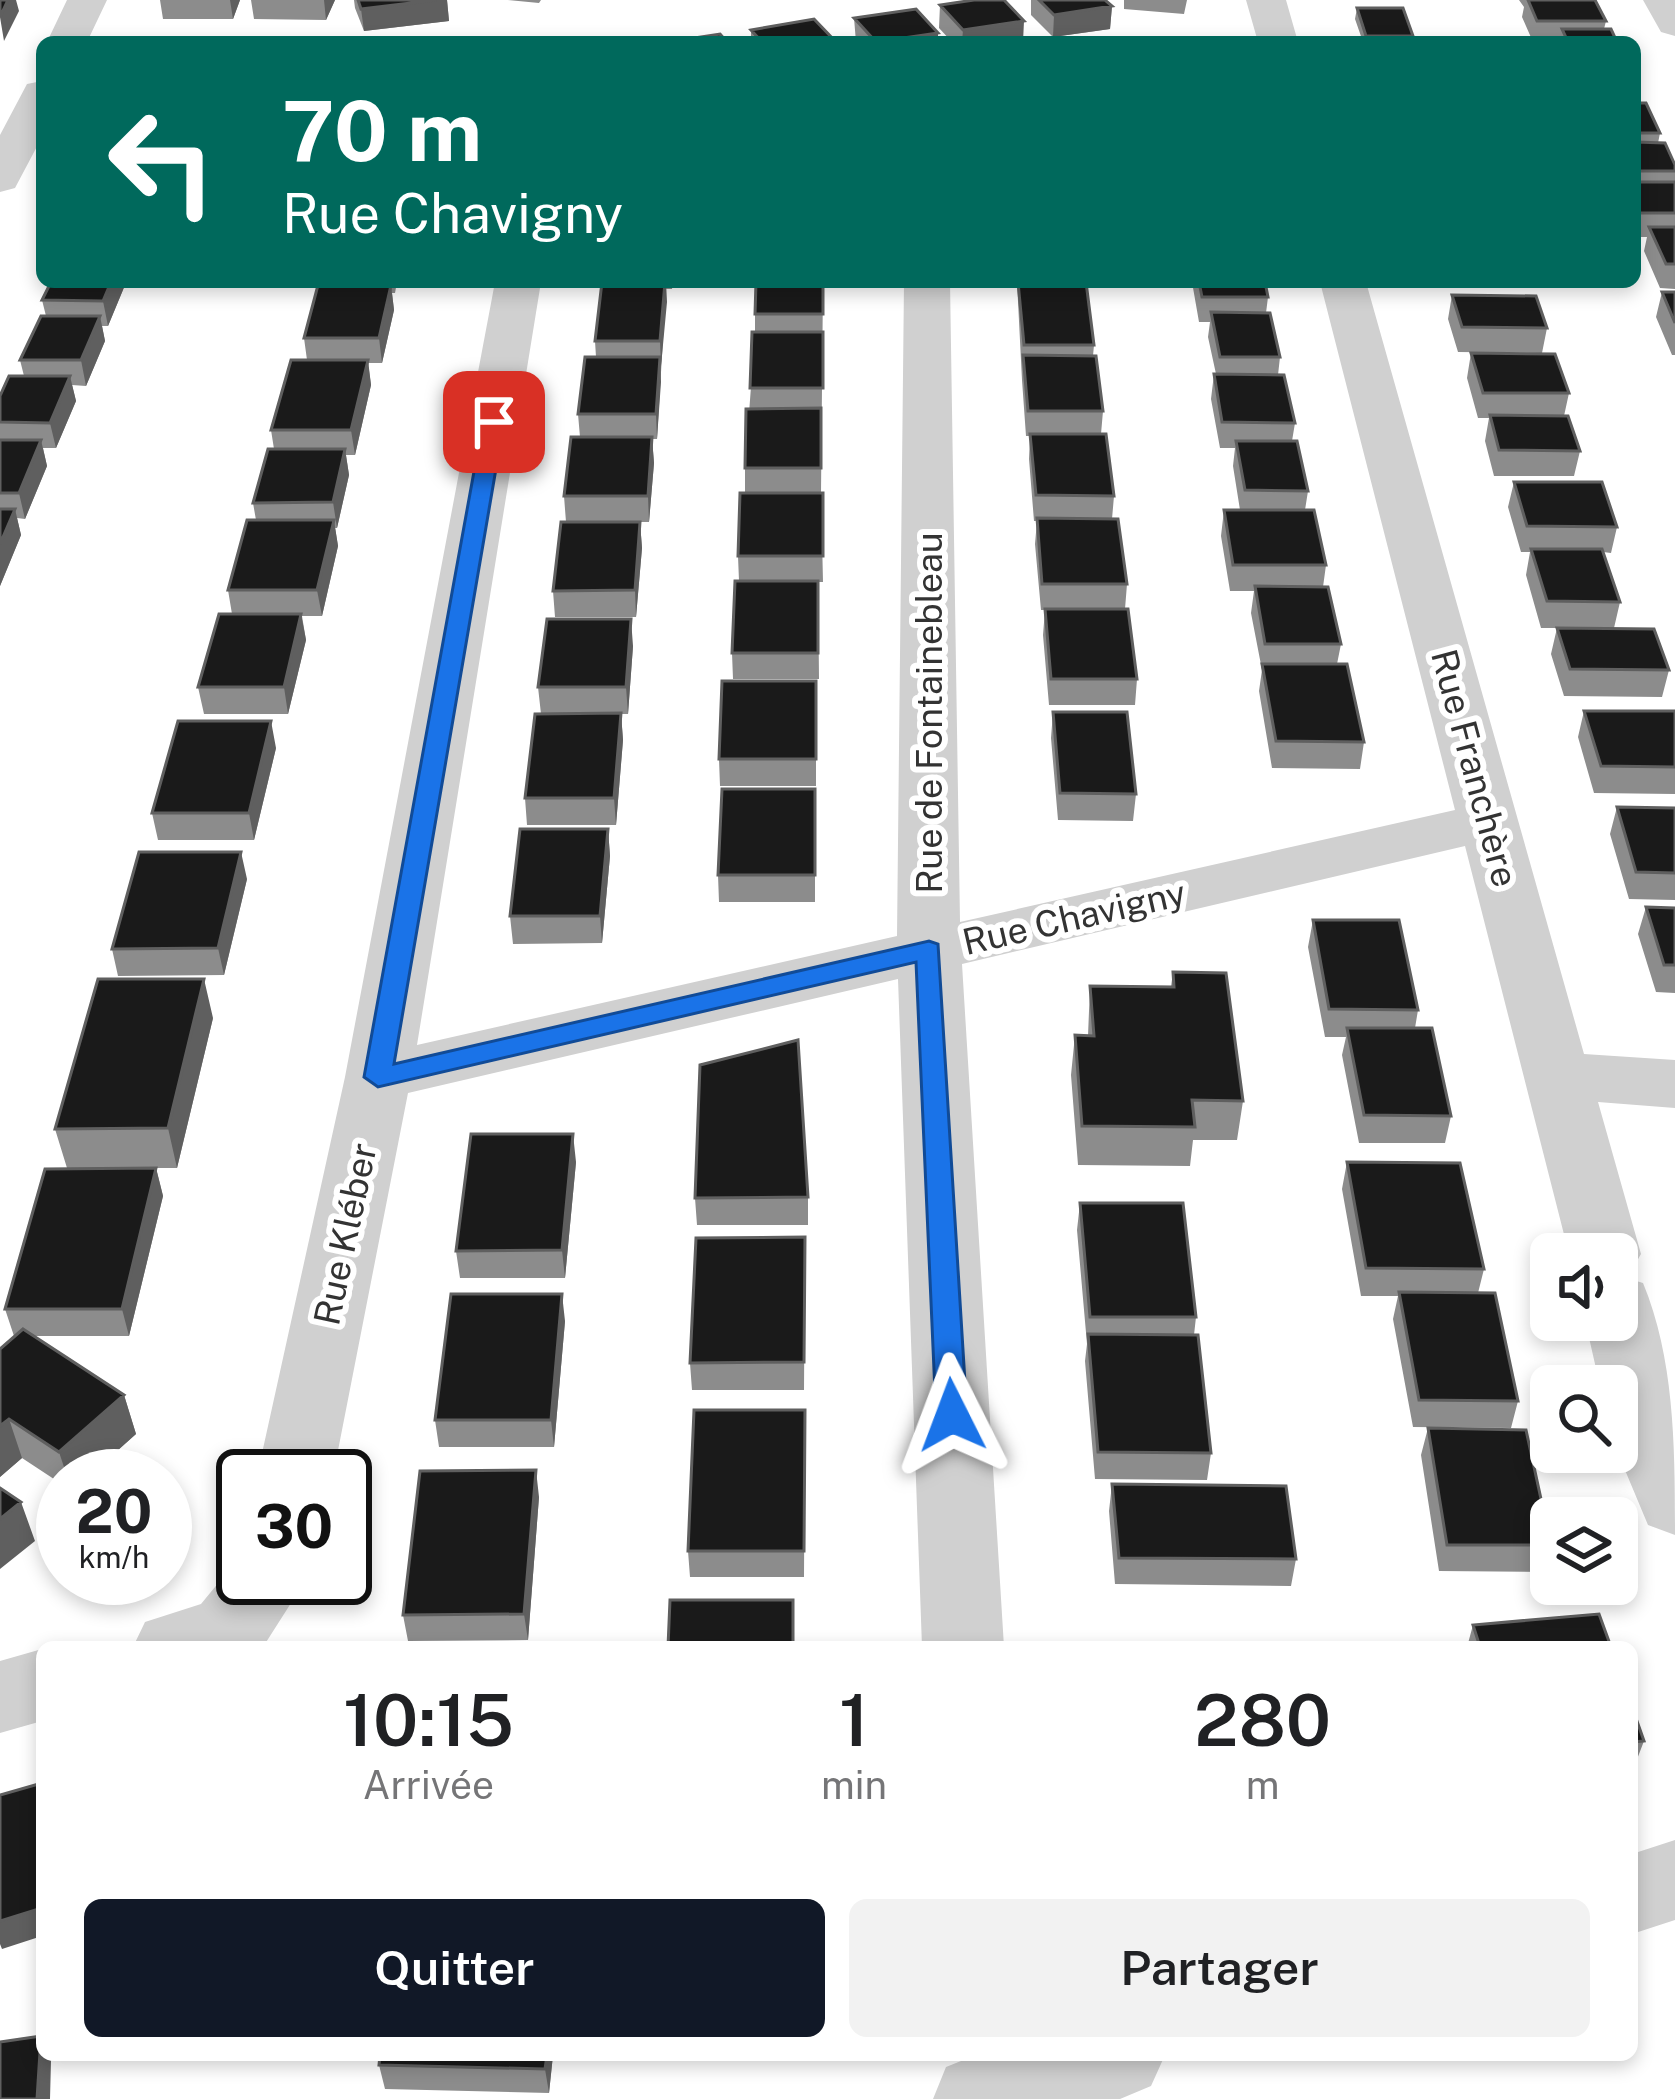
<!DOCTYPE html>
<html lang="fr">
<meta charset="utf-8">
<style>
body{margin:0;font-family:"Public Sans",sans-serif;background:#f2f2f2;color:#202124;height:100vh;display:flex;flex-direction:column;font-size:45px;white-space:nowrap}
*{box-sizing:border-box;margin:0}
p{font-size:39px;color:#757577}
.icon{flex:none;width:66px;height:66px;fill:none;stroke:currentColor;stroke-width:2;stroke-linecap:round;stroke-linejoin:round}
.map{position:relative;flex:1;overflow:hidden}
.details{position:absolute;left:36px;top:1641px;width:1602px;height:420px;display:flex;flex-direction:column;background:#fff;border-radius:18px;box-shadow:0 6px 18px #0003}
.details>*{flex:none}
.top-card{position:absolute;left:36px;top:36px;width:1605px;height:252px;border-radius:18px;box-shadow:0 6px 18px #0003;background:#00695c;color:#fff;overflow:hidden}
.fabs{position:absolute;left:1530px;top:1233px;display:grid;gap:24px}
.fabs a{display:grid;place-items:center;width:108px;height:108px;border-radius:18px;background:#fff;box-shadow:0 6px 18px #0003;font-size:60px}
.speed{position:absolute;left:36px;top:1449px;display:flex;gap:24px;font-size:60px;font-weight:700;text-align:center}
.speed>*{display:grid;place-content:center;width:156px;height:156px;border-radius:50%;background:#fff;box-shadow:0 6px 18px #0003;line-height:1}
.speed small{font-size:30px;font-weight:400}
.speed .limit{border:6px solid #111;border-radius:18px;background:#fff;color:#111}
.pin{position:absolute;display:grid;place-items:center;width:102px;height:102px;color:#fff;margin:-51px;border-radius:24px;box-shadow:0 6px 18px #0006}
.me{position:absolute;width:132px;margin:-66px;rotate:357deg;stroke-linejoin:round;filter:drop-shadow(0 0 9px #0008)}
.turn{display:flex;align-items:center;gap:42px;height:252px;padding:0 48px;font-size:54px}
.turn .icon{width:156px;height:156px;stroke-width:2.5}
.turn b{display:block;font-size:84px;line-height:102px}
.eta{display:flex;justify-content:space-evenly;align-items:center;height:204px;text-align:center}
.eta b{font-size:72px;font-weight:600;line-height:84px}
.cta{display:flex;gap:24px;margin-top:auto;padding:24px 48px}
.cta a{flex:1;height:138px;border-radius:18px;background:#111827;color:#fff;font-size:48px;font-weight:600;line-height:138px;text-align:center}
.cta a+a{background:#f2f2f2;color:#202124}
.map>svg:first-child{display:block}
</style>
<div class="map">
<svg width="1675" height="2099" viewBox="0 0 1675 2099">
<rect width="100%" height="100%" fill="#fff"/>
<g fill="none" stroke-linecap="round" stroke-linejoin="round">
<path fill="#d0d0d0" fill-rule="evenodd" d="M67,0H107L87,42H47Z
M1246,0H1286L1298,42H1258Z
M1643,0H1675V36L1661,32Z
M42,81V137L15,188L0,192V135L27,84Z
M495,282H541L417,1045L897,936L904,282H950L960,922L1455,810L1320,282H1366L1584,1054L1675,1060V1108L1598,1102L1641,1254L1630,1273L1620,1276L1643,1283C1675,1360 1675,1450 1675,1535L1648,1525L1617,1451V1386H1600L1585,1320H1617V1254H1569L1465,846L962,964L1004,1647H922L898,979L408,1093L333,1476H257L345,1077Z
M243,1553V1578H307L263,1647H133L145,1622L201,1604Z
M42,1649V1721L0,1733V1661Z
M1675,1840V1920L1632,1934V1854Z
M976,2055H1165L1151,2086L1120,2099H933L946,2067Z"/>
</g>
<path fill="#8c8c8c" d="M160,0H240L233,19H163Z
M251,0H335L326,20L254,19Z
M354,0H447L449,21L364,31L355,8Z
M508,0H541L539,3Z
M1031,0H1105L1112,6L1110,29L1053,37L1031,15Z
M1124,0H1187L1184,14L1124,9Z
M1519,0H1595L1606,21L1604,29L1617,42H1533L1522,17L1524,7Z
M940,5L1023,42H952L939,28Z
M1357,8L1413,36V39L1441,42H1363L1355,19Z
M854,18L938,42H856Z
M751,30L836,42H751Z
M1635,82L1641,94L1639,103L1660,133L1658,143L1675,165V289L1660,288L1644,251L1647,237H1635Z
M51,282H125V285L108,326H102L105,341L86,386L72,385L76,401L56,448H43L47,466L25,519L17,518L21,535L0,586V396L24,376L20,360L46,316L42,300Z
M323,282H397L395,293H392L394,310L382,363H368L371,385L355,455H346L349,475L337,528H335L338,546L322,616H302L306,640L288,714H204L198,687L232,614L228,590L256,520L253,503L274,449L271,430L307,360L304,338L323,285Z
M602,282H673L672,289H666L657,439H652L654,463L649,522H588H640L642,548L636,617H555L553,591L566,522L564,496L580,437L578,414L596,357L595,341Z
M823,282L821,493L823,582H818L819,679H733L732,653L739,581L738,556L745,493V468L755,332V314Z
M1017,282H1086L1094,345L1093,356L1103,411L1101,434L1114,496L1112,519L1127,584L1125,609L1137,679L1135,705H1049L1043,635L1045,610H1041L1035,544L1037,521H1034L1029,459L1030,436H1026L1022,380Z
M1192,282H1265L1268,297L1266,313L1280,357L1278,375L1295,423L1292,441L1308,491L1305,510L1326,565L1323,587L1341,644L1337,664L1364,742L1360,769L1272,768L1259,691L1262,670L1251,613L1254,591H1230L1221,536L1224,510H1240L1233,466L1235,448H1220L1211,399L1214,374H1216L1208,337L1210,322H1199Z
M1434,282H1516V286H1435Z
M1662,292H1675V355H1672L1656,317Z
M1452,295L1547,328L1542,353L1458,352L1448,319Z
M1471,353L1569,393L1564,416L1580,451L1574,476H1494L1485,441L1489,418H1478L1467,378Z
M1514,482L1617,527L1611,553L1603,552L1620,602L1614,628L1669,670L1662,697L1564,696L1551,654L1557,628H1541L1526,575L1530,552H1521L1508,507Z
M633,646L628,714H621L623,740L616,825H527L525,798L541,714L538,687Z
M816,681V786H720L719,759Z
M1584,711H1675V794L1594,793L1578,737Z
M1053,712L1136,794L1133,821L1058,820L1051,738Z
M276,748L254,840H158L152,813Z
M815,789V902H719L718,875Z
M1617,807L1675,808V900L1629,899L1610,834Z
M608,829L610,856L602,943L513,944L510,916Z
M247,879L224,975L118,976L112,949Z
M1646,907L1675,908V993L1656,992L1638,934Z
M1313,920L1418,1010L1415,1028L1451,1116L1445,1143H1359L1342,1055L1346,1037H1325L1308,947Z
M1173,972L1243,1101L1237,1140H1193L1190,1166L1078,1165L1071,1075L1075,1035L1088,1036L1090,986L1171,987Z
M213,1018L177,1168H67L55,1129Z
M576,1162L565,1278H460L456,1251Z
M1347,1162L1484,1269L1478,1293L1518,1401L1511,1428L1413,1427L1393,1319L1398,1296H1361L1342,1189Z
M156,1168L163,1196L129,1336H34L124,1395L136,1434L89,1476H63V1485L22,1458L0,1477L14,1336L5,1309Z
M808,1197V1225H697L695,1198Z
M1080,1203L1196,1317L1194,1335L1211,1453L1207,1480L1095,1479L1085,1361L1087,1344L1077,1230Z
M805,1237L804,1390H692L690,1363Z
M565,1321L554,1447H439L435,1420Z
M805,1410L804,1577H690L688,1551Z
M1428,1428L1551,1539V1550L1544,1572L1439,1571L1421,1455Z
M1112,1484L1296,1559L1291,1586L1115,1584L1109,1511Z
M539,1497L528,1640L408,1641L403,1615Z
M1473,1625L1611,1647H1467Z
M1644,1741L1634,1767H1632V1742Z
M380,2055H553L549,2093L385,2089L379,2065Z"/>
<path fill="#5f5f5f" d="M8,0H16L19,11L4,41L0,17Z
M230,0H240L233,19Z
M324,0H335L326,20Z
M436,0H447L449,21L364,31L361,9Z
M1112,6L1110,29L1053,37L1054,15Z
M1024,21L1023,42H962L963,30Z
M938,33V42H878Z
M111,282H125V285L108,326L103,301Z
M666,282L667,302L661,366L660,341Z
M391,285L394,310L382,363L379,338Z
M100,316L105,341L86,386L81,360Z
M660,357L661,382L657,439L656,414Z
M368,360L371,385L355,455L351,430Z
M70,376L76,401L56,448L50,423Z
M652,437L654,463L649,522L648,496Z
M41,440L47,466L25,519L19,493Z
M345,449L349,475L337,528L333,502Z
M15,509L21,535L0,586V544Z
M334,520L338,546L322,616L317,590Z
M640,522L642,548L636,617L635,590Z
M301,614L306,640L288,714L284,687Z
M631,619L633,646L628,714L626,687Z
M621,713L623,740L616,825L614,798Z
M271,721L276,748L254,840L249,813Z
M608,829L610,856L602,943L600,916Z
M241,852L247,879L224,975L218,948Z
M204,979L213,1018L177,1168L168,1128Z
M573,1134L576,1162L565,1278L562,1250Z
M156,1168L163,1196L129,1336L122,1309Z
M562,1294L565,1321L554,1447L551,1420Z
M124,1395L136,1434L89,1476H67L59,1452Z
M9,1419L22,1458L0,1477V1426Z
M536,1470L539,1497L528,1640L524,1614Z
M21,1502L35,1541L0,1569V1519Z
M42,1908V1936L2,1949L0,1944V1921Z
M41,2036L42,2055H49L51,2060L50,2099H37Z
M547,2055H553L549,2093L545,2069Z"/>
<path fill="#1a1a1a" stroke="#5f5f5f" stroke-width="3" d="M0,0H8L0,17Z
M358,0H436L361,9Z
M974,0H1004L1024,21L963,30L940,5Z
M1039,0H1105L1112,6L1054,15Z
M1528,0H1595L1606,21H1537Z
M1357,8H1403L1413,36H1366Z
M916,9L938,33L876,42L854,18Z
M814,19L836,42H762L751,30Z
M1562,29H1611L1617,42H1568Z
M720,34L727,42H668Z
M1382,39H1440L1441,42H1383Z
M1635,103H1646L1660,133H1635Z
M1635,142L1665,143L1675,165V171H1635Z
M1635,182H1675V213H1635Z
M1649,227H1675V264H1666Z
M51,282H111L103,301L42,300Z
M602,282H665L660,341H595Z
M756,282H823V314H755Z
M1018,282H1086L1094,345H1024Z
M1199,282H1265L1268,297H1202Z
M318,285H391L379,338H304Z
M1662,292H1675V323Z
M1452,295L1536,296L1547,328L1462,327Z
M1211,312L1270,313L1280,357H1220Z
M41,316H100L81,360H20Z
M752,332H823V388H750Z
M1471,353L1555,354L1569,393H1483Z
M1023,355L1096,356L1103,411H1028Z
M585,357H660L656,414H578Z
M291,360H368L351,430H271Z
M1214,374L1284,375L1295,423L1222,422Z
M9,376H70L50,423L0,422V396Z
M821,408V468H745L746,409Z
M1490,415L1568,416L1580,451L1499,450Z
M1030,434H1106L1114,496L1036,495Z
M571,437H652L648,496H564Z
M0,440H41L19,493H0Z
M1236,441H1297L1308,491L1245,490Z
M268,449H345L333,502L253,503Z
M1514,482H1602L1617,527L1527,526Z
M740,493H823V556H738Z
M0,509H15L0,544Z
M1224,510H1314L1326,565H1233Z
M1037,518L1118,519L1127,584H1042Z
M247,520H334L317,590H228Z
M561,522H640L635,590L553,591Z
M1531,549H1602L1620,602L1547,601Z
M735,581H818V653H732Z
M1255,586L1328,587L1341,644H1265Z
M1045,609H1128L1137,679H1051Z
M219,614H301L284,687H198Z
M547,619H631L626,687H538Z
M1557,628L1654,629L1669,670L1570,669Z
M1262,664H1347L1364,742L1276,741Z
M722,681H816V759H719Z
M1584,711H1675V767L1601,766Z
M1053,712H1127L1136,794L1060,793Z
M621,713L614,798H525L535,714Z
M178,721H271L249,813H152Z
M722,789H815V875H718Z
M1617,807L1675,808V873L1636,872Z
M520,829H608L600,916H510Z
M139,852H241L218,948L112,949Z
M1646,907L1675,908V965H1664Z
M1313,920H1399L1418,1010L1329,1009Z
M1173,972L1226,973L1243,1101L1192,1100L1195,1127L1082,1126L1075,1035L1094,1036L1090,986L1174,987Z
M98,979H204L168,1128L55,1129Z
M1347,1028H1432L1451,1116L1364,1115Z
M798,1040L808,1197L695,1198L700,1065Z
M471,1134H573L562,1250L456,1251Z
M1347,1162L1460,1163L1484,1269L1366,1268Z
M156,1168L122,1309H5L45,1169Z
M1080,1203H1183L1196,1317H1090Z
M805,1237L804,1362L690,1363L696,1238Z
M1399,1292L1495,1293L1518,1401L1419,1400Z
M451,1294H562L551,1420H435Z
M23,1329L124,1395L59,1452L9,1419L0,1426V1349Z
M1088,1334L1198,1335L1211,1453L1098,1452Z
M694,1410H805L804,1551H688Z
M1428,1428L1526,1430L1551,1545H1447Z
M536,1470L524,1614L403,1615L420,1471Z
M1112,1484L1286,1486L1296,1559L1119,1558Z
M0,1488L21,1502L0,1519Z
M670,1600H793V1647H668Z
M1599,1614L1611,1647H1480L1473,1625Z
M1632,1707L1644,1741L1632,1742Z
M42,1783V1908L0,1921V1795Z
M41,2036L37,2099H0V2042Z
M380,2055H547L545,2069L379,2065Z"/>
<path fill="#1a73e8" stroke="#114b97" stroke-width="3" d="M494,416L504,422L394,1064L929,941L938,944L967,1415L963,1424L952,1427L941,1424L936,1415L916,962L378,1087L364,1077L483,422Z"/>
<g text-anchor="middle" stroke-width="12" stroke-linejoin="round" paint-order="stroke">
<g font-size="36" fill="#333" stroke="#fff">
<text transform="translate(929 713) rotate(-90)" y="13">Rue de Fontainebleau</text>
<text transform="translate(1475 768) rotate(75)" y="13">Rue Franchère</text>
<text transform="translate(1074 917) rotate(-13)" y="13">Rue Chavigny</text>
<text transform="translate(345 1234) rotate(-78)" y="13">Rue Kléber</text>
</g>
</g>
</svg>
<div class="fabs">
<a><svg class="icon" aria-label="sound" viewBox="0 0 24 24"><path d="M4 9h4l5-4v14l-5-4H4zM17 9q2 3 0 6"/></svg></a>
<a><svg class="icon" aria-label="search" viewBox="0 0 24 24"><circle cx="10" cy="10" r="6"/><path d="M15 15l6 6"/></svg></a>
<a><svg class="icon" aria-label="layers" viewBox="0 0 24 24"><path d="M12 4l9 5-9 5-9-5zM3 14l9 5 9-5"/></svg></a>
</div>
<div class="speed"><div>20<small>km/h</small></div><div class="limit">30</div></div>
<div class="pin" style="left:494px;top:422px;background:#d93025"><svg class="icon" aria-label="arrive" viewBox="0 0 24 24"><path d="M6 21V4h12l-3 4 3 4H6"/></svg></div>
<svg class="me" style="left:952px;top:1415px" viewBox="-20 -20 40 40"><path d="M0-17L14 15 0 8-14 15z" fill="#1a73e8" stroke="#fff" stroke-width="4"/></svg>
<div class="top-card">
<div class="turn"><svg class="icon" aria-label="left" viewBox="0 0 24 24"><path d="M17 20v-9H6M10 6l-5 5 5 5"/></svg><div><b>70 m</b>Rue Chavigny</div></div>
</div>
<section class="details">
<div class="eta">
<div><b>10:15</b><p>Arrivée</p></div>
<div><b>1</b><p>min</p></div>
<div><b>280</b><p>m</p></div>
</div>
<div class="cta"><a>Quitter</a><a>Partager</a></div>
</section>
</div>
